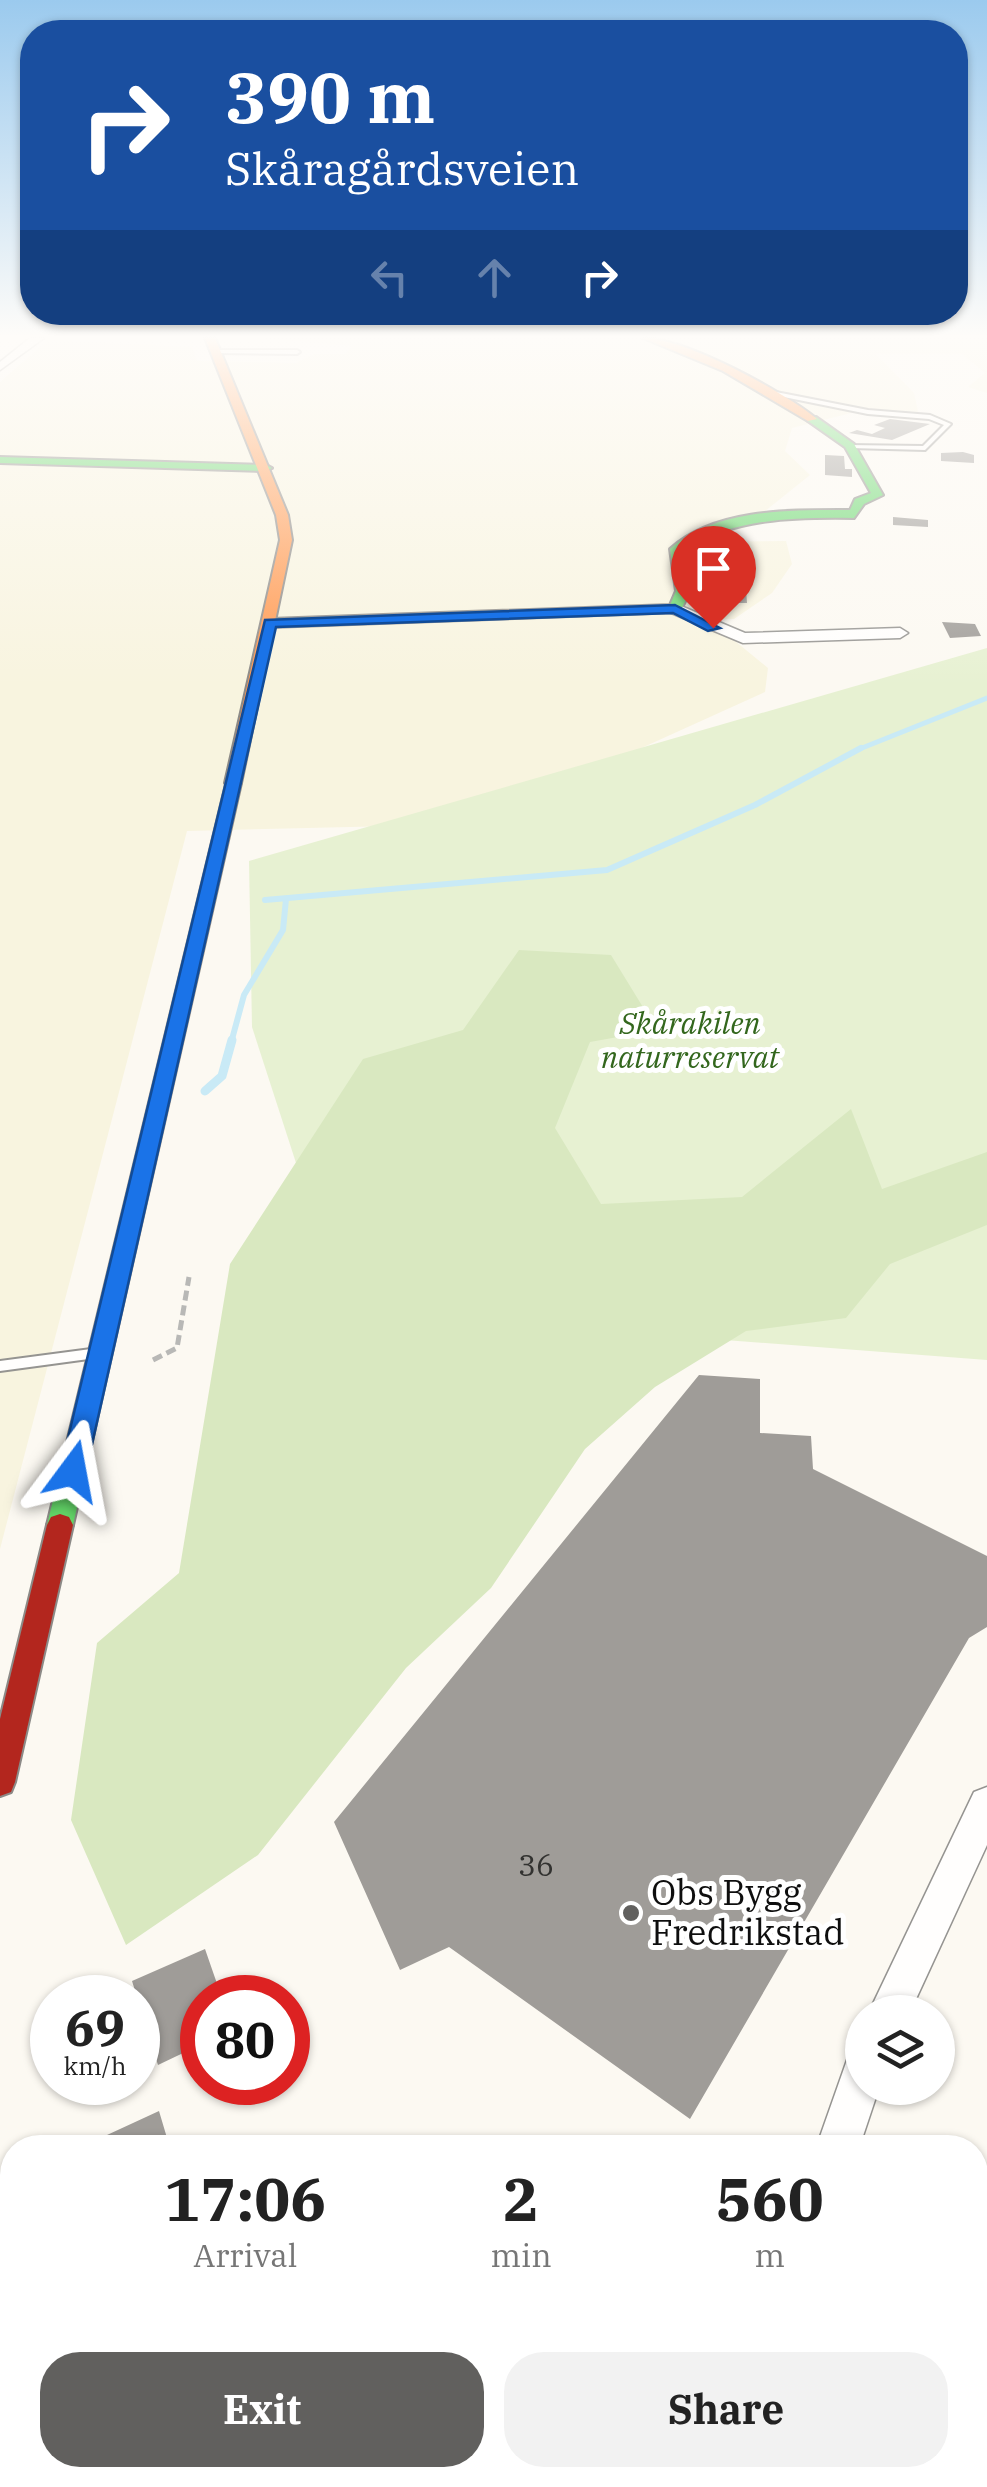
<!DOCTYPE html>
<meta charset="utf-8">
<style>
body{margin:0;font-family:"IBM Plex Serif",serif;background:#f2f2f2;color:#222;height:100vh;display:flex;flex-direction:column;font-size:38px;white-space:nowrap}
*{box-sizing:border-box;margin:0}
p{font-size:32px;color:#767676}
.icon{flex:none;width:55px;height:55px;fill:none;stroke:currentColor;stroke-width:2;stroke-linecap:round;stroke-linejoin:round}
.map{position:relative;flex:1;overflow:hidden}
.drawer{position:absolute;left:0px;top:2135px;width:988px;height:352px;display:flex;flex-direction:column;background:#fff;border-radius:40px 40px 0 0;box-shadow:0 2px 8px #0004}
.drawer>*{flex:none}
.guide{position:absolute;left:20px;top:20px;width:948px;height:305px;border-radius:40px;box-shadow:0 2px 8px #0004;background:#1a4fa0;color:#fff;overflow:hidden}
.fabs{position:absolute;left:845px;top:1995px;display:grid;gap:20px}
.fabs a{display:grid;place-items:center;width:110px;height:110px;border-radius:50%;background:#fff;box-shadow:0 2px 8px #0004;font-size:50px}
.speed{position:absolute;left:30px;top:1975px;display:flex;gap:20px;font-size:50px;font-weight:700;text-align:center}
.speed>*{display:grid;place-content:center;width:130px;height:130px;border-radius:50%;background:#fff;box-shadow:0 2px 8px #0004;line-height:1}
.speed small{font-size:25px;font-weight:400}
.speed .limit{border:15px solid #d22;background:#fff;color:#111}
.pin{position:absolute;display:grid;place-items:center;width:85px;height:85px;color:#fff;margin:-102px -42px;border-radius:50% 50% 50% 0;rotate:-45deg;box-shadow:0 0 10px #0007}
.pin .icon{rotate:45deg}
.me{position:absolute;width:110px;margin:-55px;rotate:13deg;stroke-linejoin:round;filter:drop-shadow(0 0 8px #0008)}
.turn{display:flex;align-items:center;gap:35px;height:210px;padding:0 40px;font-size:45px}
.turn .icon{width:130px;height:130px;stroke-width:2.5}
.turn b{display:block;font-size:70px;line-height:85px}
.lanes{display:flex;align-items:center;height:95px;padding:0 40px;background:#0003;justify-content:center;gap:50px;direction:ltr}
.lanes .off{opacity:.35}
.eta{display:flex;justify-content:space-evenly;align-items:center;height:170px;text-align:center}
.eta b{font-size:60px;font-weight:700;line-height:70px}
.primary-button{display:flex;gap:20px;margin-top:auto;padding:20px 40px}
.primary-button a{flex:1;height:115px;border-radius:40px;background:#61605e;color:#fff;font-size:40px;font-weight:700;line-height:115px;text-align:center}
.primary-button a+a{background:#f2f2f2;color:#222}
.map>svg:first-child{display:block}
</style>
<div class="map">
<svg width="987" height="2487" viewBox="0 0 987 2487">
<rect width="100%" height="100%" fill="#fcf9f2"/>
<path fill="#f8f4df" d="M259,338H987V393L968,387L985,373L962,354H876L914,393L919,416L867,409L792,428L785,451L810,475L744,528L685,542L786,541L792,564L772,593L734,619L698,620L675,612L735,641L768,668L765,692L626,755L393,826L187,831L0,1549V382L48,340L192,347L197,361L296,363L314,354H345L352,346Z"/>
<path fill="#e7f1d2" d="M987,648V1360L344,1311L252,1027L249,861Z"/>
<path fill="#d9e8c0" d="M519,950L611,955L657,1030L590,1042L555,1128L601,1204L742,1197L851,1109L882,1189L987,1152V1225L890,1264L846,1318L746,1331L655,1387L585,1449L491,1588L406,1668L258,1855L126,1945L71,1820L97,1643L179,1573L230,1264L363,1059L463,1030Z"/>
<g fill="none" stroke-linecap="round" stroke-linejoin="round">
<path stroke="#c9eaf6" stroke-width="5" d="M857,750L987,698"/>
<path stroke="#c9eaf6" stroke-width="6" d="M265,900L607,870L755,805L861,748
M231,1043L244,995L283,930L286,899"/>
<path stroke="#c9eaf6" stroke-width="9" d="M205,1091L222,1076L232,1040"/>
</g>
<path fill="#9f9c98" d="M890,419L930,424L892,440L849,433L857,430L872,434L885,428L874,425Z
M963,452L974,455V463L941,461V453Z
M825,455L844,456L845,469H852V477L825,475Z
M893,517L928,520V527L893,525Z
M687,546L719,547L722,566H729L730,572H723L724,578L691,577Z
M727,589H746L747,603H727L723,599Z
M942,622L975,624L981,636L950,638Z
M699,1375L760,1379V1433L811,1436L813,1469L987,1556V1627L969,1638L690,2119L449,1947L400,1970L334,1822Z
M205,1949L222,1998H202V2044L158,2065L132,1981Z
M159,2111L170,2148H110L107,2135Z
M117,2475H226L229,2483L222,2487H121Z"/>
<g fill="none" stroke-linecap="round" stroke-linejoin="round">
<defs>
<path id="lane" d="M217,350H297L300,352L297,354L215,353Z
M776,392L868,410L930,415L951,424L925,450L850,448L848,445L923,446L944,425L929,419L868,414L774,395Z
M703,531L736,549L742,583L735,581L729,552L700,535L699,533Z
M91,1349L96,1350L98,1354L96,1358L0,1371V1361Z"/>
<path id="street" d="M30,338H44L0,370V362Z
M669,606H681L745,633L900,628L908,633L900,638L743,643L669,612Z
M987,1787V1845L910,2012H869L974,1792Z
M862,2054V2088H879L859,2148H816L847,2060Z
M847,2475H898L903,2487H852Z"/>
<path id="fast" d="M808,417H816L854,444L883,495L864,504L854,518C795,517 734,518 683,550L690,591L680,612L270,627L263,623L270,619L670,605L676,591L670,549C715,508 792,510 850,510L855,499L871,493L845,447L808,421Z
M0,457L266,465L272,468L266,471L0,463Z
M227,780L241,783L73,1525L69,1533L60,1536L51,1533L47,1525Z"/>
<path id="slow" d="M205,338H215L288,515L292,540L241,783L233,788L225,783L280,540L276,515Z
M643,338C686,338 784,392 817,419L808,421L723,371Z
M0,2277L12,2282V2376L0,2371Z
M20,2475H60L64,2487H24Z"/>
<path id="jam" d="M60,1514L69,1517L73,1525L15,1782L11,1792L0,1796V1719L47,1525L51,1517Z"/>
</defs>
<use href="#lane" stroke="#959491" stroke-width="4"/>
<use href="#street" stroke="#959491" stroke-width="3"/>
<use href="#fast" stroke="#8c8a87" stroke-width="4"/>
<use href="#slow" stroke="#8c8a87" stroke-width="4"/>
<use href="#jam" stroke="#8c8a87" stroke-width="4"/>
<path stroke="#b8b8b6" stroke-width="5" stroke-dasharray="10 5" stroke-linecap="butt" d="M153,1360L177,1348L189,1277"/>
<use href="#lane" fill="#fffefd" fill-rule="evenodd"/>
<use href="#street" fill="#fffefd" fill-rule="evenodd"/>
<use href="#fast" fill="#63d668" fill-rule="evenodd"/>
<use href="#slow" fill="#ff974d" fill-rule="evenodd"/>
<use href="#jam" fill="#b3261e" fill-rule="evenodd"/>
</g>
<linearGradient id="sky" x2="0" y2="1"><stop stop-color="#9bcaee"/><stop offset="0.49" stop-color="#fefcf9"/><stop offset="1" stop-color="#fefcf9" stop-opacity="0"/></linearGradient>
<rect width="987" height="686" fill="url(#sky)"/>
<path fill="#1a73e8" stroke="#114b97" stroke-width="2.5" d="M675,605L720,628L708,631L673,613L276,627L86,1471L73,1481L64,1478L60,1471L265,620Z"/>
<circle fill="#61605e" stroke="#fff" stroke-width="4" cx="631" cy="1913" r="10"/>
<g text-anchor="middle" stroke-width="10" stroke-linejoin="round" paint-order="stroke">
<g font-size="30" font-style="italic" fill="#33671d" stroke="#fff">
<text x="690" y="1034">Skårakilen<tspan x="690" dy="34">naturreservat</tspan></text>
</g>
<g font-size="30" fill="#323230">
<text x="536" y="1876">36</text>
</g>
<g font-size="35" fill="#0e0e0e" stroke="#fff" text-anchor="start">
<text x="651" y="1905">Obs Bygg<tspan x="651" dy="40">Fredrikstad</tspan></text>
</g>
</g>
</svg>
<div class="fabs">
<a><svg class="icon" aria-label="layers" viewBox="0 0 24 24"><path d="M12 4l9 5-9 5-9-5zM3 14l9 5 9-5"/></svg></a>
</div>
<div class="speed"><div>69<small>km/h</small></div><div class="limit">80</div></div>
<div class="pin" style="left:713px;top:628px;background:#d93025"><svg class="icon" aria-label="arrive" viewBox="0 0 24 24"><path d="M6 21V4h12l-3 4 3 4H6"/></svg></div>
<svg class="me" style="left:73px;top:1471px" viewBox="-20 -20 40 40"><path d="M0-17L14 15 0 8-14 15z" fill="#1a73e8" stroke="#fff" stroke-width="4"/></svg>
<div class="guide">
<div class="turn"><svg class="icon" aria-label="right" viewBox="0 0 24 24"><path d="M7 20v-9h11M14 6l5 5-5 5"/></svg><div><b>390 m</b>Skåragårdsveien</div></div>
<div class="lanes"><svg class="icon off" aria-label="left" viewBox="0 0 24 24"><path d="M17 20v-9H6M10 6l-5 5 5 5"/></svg><svg class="icon off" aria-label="ahead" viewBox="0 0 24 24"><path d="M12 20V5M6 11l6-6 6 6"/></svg><svg class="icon" aria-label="right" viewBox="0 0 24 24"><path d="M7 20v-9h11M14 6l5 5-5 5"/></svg></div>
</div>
<section class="drawer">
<div class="eta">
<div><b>17:06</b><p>Arrival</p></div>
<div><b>2</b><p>min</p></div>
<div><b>560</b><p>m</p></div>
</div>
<div class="primary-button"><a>Exit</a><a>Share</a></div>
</section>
</div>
